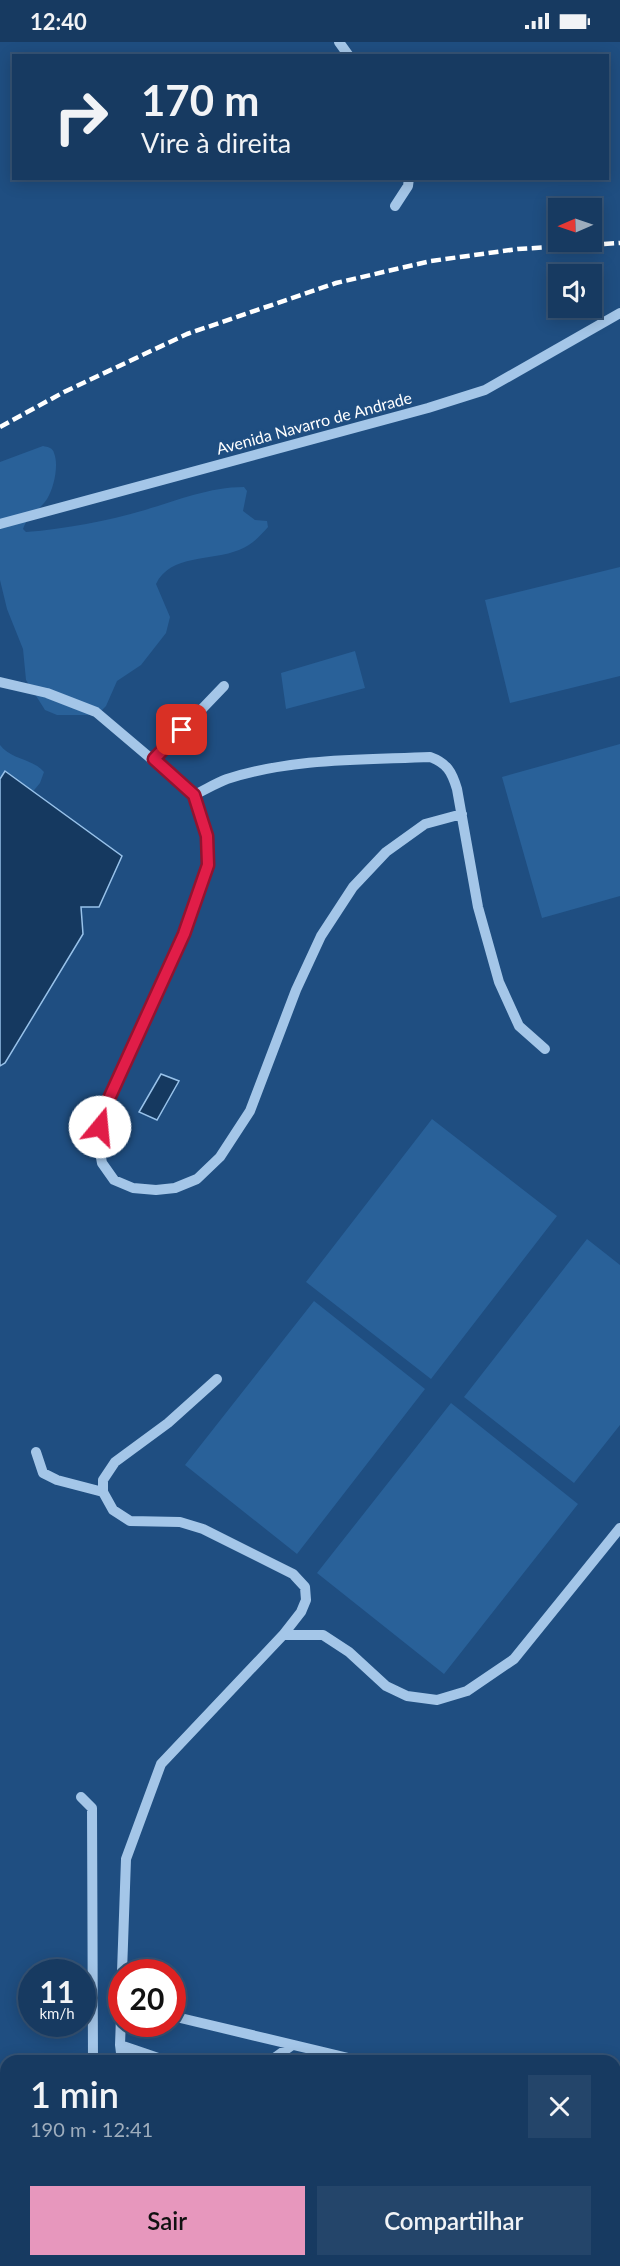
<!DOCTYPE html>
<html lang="pt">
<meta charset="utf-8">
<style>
body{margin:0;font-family:Lato,sans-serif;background:#24456a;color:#f1f3f6;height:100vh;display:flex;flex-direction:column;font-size:22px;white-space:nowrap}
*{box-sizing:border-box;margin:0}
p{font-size:20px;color:#9eadbd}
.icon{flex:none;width:33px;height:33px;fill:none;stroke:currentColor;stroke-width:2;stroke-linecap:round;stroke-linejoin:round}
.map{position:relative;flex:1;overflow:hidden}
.drawer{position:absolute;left:0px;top:2013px;width:621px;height:212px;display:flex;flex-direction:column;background:#173a61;border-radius:18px 18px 0 0;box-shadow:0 3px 15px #0003,0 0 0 2px #365476}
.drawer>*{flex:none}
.hud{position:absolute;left:12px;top:12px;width:597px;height:126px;border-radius:0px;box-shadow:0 3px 15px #0003,0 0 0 2px #365476;background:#173a61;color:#f1f3f6;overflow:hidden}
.needle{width:39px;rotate:268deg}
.buttons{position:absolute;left:548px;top:156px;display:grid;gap:12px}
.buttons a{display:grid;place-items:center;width:54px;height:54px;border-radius:0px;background:#173a61;box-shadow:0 3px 15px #0003,0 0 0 2px #365476;font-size:30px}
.speed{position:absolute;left:18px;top:1917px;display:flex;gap:12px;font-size:30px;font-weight:700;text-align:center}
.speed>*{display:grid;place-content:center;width:78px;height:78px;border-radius:50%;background:#173a61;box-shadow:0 3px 15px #0003,0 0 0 2px #365476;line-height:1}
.speed small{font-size:15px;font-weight:400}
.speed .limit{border:9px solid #d22;background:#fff;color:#111}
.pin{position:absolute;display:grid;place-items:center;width:51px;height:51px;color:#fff;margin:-26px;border-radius:12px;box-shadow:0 3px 9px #0006}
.me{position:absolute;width:66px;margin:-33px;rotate:17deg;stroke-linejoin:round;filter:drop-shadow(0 0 4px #0008)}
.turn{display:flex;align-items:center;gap:21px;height:126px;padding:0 30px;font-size:27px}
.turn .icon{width:78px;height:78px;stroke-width:2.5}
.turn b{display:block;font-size:42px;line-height:51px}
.round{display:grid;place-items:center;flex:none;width:63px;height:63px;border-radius:0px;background:#24456a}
.summary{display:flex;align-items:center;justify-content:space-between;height:102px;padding:0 30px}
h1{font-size:36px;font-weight:600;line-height:45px}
.primary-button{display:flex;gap:12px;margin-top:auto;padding:12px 30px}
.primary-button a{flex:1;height:69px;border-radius:0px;background:#e797bd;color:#111;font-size:24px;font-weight:600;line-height:69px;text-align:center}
.primary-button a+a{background:#24456a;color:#f1f3f6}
.status{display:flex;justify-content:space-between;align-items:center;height:42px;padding:0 30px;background:#173a61;direction:ltr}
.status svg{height:16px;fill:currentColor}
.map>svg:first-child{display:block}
</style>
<div class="status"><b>12:40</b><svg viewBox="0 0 49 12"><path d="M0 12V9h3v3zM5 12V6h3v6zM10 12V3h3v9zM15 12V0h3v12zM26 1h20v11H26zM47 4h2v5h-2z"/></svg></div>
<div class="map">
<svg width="620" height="2224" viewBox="0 0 620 2224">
<rect width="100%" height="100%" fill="#1f4e81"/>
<path fill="#296199" d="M43,404C48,405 53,406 54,411C59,423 54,446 47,457C40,468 27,474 23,487L26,490C66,487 107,479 145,468C178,458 210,445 244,445L247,449L243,469L255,478L267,479L268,485C259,495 252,503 239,508C212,519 170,512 156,542L170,575L166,591L141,623L117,639L106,664L97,673H57L45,668L26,638L23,607L7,567L0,538V420Z
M620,525V634L510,661L485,558Z
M355,609L365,646L286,667L281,631Z
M620,702V854L542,876L502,735Z
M0,703C11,718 32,716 44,730L40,741L15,771L0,810Z
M432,1077L557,1174L431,1337L306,1240Z
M587,1197L620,1223V1383L574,1441L464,1355Z
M314,1259L425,1347L297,1512L185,1423Z
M451,1361L578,1462L444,1632L317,1531Z"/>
<path fill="#153960" stroke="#98c2ea" stroke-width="1.5" d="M5,729L122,814L99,865H81L83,892L5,1021L0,1024V737Z
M161,1032L179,1039L157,1078L139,1070Z"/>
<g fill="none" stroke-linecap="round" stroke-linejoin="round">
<path stroke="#a4c6e8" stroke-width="10" d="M339,0L349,14
M395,164L408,144L409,136
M0,482L428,366L485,348L620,271
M0,640L47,651L96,670L194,753C205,748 216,741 227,737C292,716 363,718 430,715C447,721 452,730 457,747L478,865L499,940L519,984L545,1007
M154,717L224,644
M194,753L207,794L208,823L184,892L102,1072L98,1099L102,1121L114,1138L133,1146L156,1148L175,1146L197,1137L220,1115L250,1069L296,948L321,894L353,845L386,810L425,782L462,772
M36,1410L43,1431L57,1438L103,1450
M283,1593H323L349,1610L386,1644L407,1654L437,1658L467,1649L514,1617L620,1486
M81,1755L92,1766L93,2019
M122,1930L126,1817L161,1722L283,1593L301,1570L306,1558L305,1545L293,1532L203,1487L180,1480L130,1479L113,1468L103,1450V1438L115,1420L168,1381L217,1337
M122,1948L120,2003L122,2019
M172,1974L361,2019
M120,2003L167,2019
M270,2019L291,2004
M0,2159L6,2160
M615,2179H620
M95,2218L96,2224
M170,2218V2224
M180,2218L183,2224
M304,2218L323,2224
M208,2224L223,2218"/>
<path stroke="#fff" stroke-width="4.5" stroke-dasharray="10 4.5" stroke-linecap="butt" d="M0,385L64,350L187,292L336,241L431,219L518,207L620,201"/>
</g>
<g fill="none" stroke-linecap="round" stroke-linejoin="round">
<defs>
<path id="route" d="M100,1085L102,1072L184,892L208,823L207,794L194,753L154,717L182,688"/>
</defs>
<use href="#route" stroke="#92132f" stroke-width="15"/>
<use href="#route" stroke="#e11d48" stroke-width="10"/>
</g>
<g text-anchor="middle" stroke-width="6" stroke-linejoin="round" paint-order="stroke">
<g font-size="16" fill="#fff" stroke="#1f4e81">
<text transform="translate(314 381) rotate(-15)" y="6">Avenida Navarro de Andrade</text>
</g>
</g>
</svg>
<div class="buttons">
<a><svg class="needle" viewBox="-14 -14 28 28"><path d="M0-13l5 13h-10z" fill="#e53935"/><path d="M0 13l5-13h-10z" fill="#9eadbd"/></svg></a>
<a><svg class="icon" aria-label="sound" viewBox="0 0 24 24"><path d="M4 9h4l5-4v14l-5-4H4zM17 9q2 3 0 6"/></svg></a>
</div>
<div class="speed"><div>11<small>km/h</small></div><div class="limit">20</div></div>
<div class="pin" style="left:182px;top:688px;background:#d93025"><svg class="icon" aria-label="arrive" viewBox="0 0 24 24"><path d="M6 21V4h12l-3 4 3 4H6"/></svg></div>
<svg class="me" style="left:100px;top:1085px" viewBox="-20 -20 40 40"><circle r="19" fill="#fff"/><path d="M0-13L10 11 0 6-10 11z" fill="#e11d48"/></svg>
<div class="hud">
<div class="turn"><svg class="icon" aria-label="right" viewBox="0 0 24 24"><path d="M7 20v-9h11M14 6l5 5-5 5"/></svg><div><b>170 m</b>Vire à direita</div></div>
</div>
<section class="drawer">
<div class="summary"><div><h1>1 min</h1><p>190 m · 12:41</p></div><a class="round"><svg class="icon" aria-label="close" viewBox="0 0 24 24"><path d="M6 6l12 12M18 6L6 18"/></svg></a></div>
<div class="primary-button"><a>Sair</a><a>Compartilhar</a></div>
</section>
</div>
